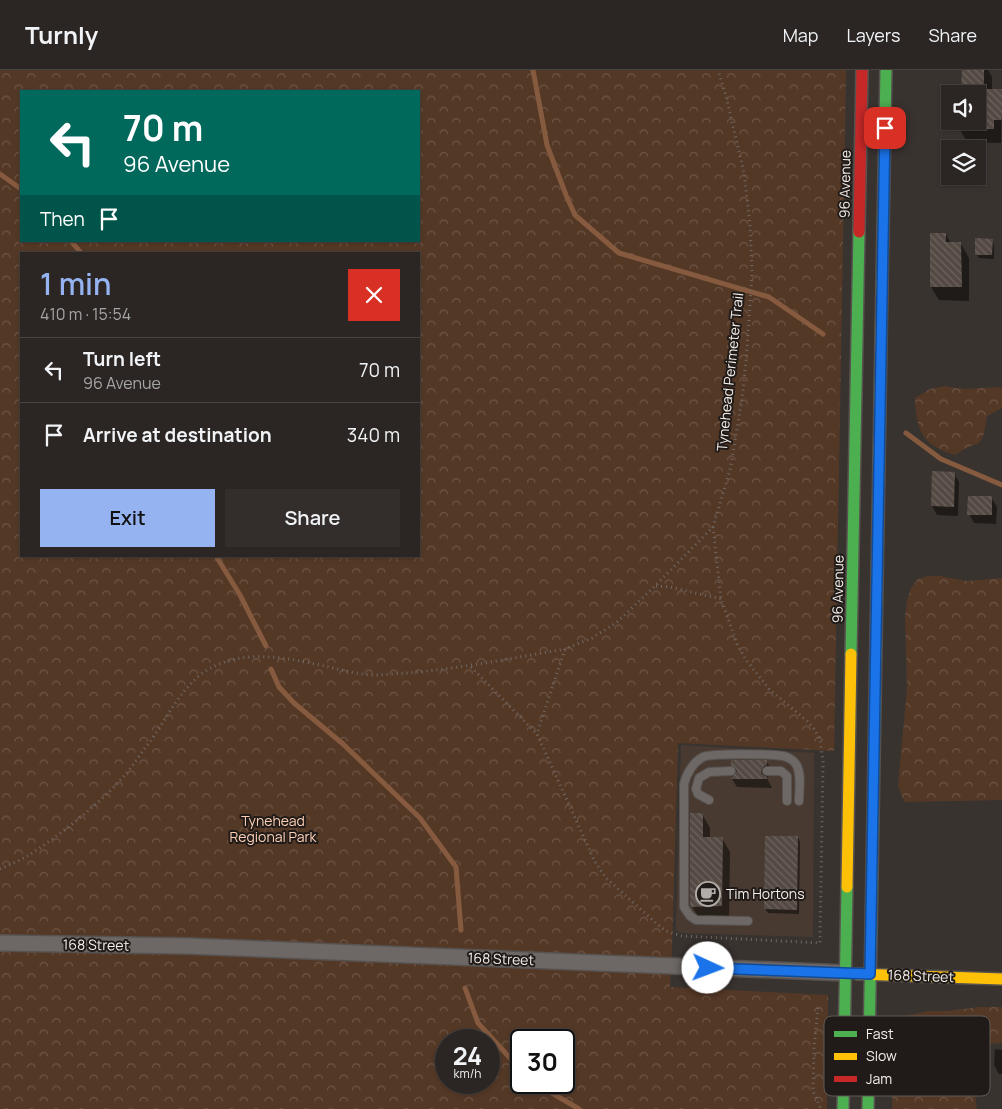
<!DOCTYPE html>
<meta charset="utf-8">
<style>
body{margin:0;font-family:Manrope,sans-serif;background:#332e2c;color:#f1f3f6;height:100vh;display:flex;flex-direction:column;font-size:19px;white-space:nowrap}
*{box-sizing:border-box;margin:0}
p{font-size:16px;color:#a6a5a6}
.icon{flex:none;width:28px;height:28px;fill:none;stroke:currentColor;stroke-width:2;stroke-linecap:round;stroke-linejoin:round}
.map{position:relative;flex:1;overflow:hidden}
.side{position:absolute;left:20px;top:182px;width:400px;height:305px;display:flex;flex-direction:column;background:#2b2624;border-radius:0px;box-shadow:0 1px 4px #0004,0 0 0 1px #474341}
.side>*{flex:none}
.top-card{position:absolute;left:20px;top:20px;width:400px;height:152px;border-radius:0px;box-shadow:0 1px 4px #0004,0 0 0 1px #474341;background:#00695c;color:#fff;overflow:hidden}
.buttons{position:absolute;left:941px;top:15px;display:grid;gap:10px}
.buttons a{display:grid;place-items:center;width:45px;height:45px;border-radius:0px;background:#2b2624;box-shadow:0 1px 4px #0004,0 0 0 1px #474341;font-size:25px}
.speed{position:absolute;left:435px;top:959px;display:flex;gap:10px;font-size:25px;font-weight:700;text-align:center}
.speed>*{display:grid;place-content:center;width:65px;height:65px;border-radius:50%;background:#2b2624;box-shadow:0 1px 4px #0004,0 0 0 1px #474341;line-height:1}
.speed small{font-size:12px;font-weight:400}
.speed .limit{border:2px solid #111;border-radius:8px;background:#fff;color:#111}
.pin{position:absolute;display:grid;place-items:center;width:42px;height:42px;color:#fff;margin:-21px;border-radius:10px;box-shadow:0 2px 8px #0006}
.me{position:absolute;width:55px;margin:-28px;rotate:92deg;stroke-linejoin:round;filter:drop-shadow(0 0 4px #0008)}
.turn{display:flex;align-items:center;gap:18px;height:105px;padding:0 20px;font-size:22px}
.turn .icon{width:65px;height:65px;stroke-width:2.5}
.turn b{display:block;font-size:35px;line-height:42px}
.then{display:flex;align-items:center;height:48px;padding:0 20px;background:#0003;gap:10px;font-size:19px}
.round{display:grid;place-items:center;flex:none;width:52px;height:52px;border-radius:0px;background:#332e2c}
.head{display:flex;align-items:center;justify-content:space-between;height:85px;padding:0 20px}
h1{font-size:30px;font-weight:600;line-height:38px;color:#95b2f1}
.action{display:flex;gap:10px;margin-top:auto;padding:10px 20px}
.action a{flex:1;height:58px;border-radius:0px;background:#95b2f1;color:#111;font-size:20px;font-weight:600;line-height:58px;text-align:center}
.action a+a{background:#332e2c;color:#f1f3f6}
ul{padding:0;list-style:none}
li{display:flex;align-items:center;gap:15px;height:65px;padding:0 20px;border-top:1px solid #474341}
li div{flex:1}
li b{display:block;font-size:19px}
li em{font-style:normal}
header{display:flex;align-items:center;gap:30px;box-sizing:border-box;height:70px;padding:0 25px;background:#2b2624;border-bottom:1px solid #474341}
header strong{font-size:24px}
nav{display:flex;gap:28px;margin-inline-start:auto;font-size:18px}
.map>svg:first-child{display:block}
</style>
<header>
<strong>Turnly</strong>
<nav><a>Map</a><a>Layers</a><a>Share</a></nav>
</header>
<div class="map">
<svg width="1002" height="1039" viewBox="0 0 1002 1039">
<defs>
<pattern id="forest-crowns" width="20" height="18" patternUnits="userSpaceOnUse" patternTransform="scale(1.25)"><rect width="20" height="18" fill="#543826"/><path d="M2 6a3 3 0 1 1 6 0M12 15a3 3 0 1 1 6 0" fill="none" stroke="#6d5546"/></pattern>
<pattern id="building-back-hatch" width="6" height="6" patternUnits="userSpaceOnUse" patternTransform="scale(1.25)"><rect width="6" height="6" fill="#544a43"/><path d="M-1 5l2 2M0 0l6 6M5-1l2 2" fill="none" stroke="#6d645e"/></pattern>
</defs>
<rect width="100%" height="100%" fill="#393330"/>
<path fill="#493a31" d="M681,675L814,683L813,867L682,863L676,860Z"/>
<path fill="url(#forest-crowns)" fill-rule="evenodd" d="M0,0H846L834,681L678,673L672,878L670,917L828,925L827,1039H0ZM21,21H419V171H21ZM21,184H419V486H21ZM446,970H489V1012H446ZM521,970H564V1012H521Z
M946,316C965,322 982,316 1002,318V338L987,346L984,364L979,373L966,378L955,385C921,375 917,361 915,328L930,319Z
M929,506H939L967,511L1002,508V730L904,732L898,715L907,620L905,546L907,531L911,518L918,509Z
M979,937H1002V973C997,974 991,973 987,975C971,985 974,1023 977,1039H892L894,964L896,954L900,948L905,946L929,941H947Z"/>
<path fill="#0007" d="M963,0H988L992,7V20H1002L1001,73L967,72L959,58V51H978V24H960V22H963Z
M946,164L951,174H961L969,188V231L939,230L931,217Z
M992,170L994,174V189L979,188L976,184Z
M954,403L959,412L958,446L937,445L932,436Z
M991,427L997,437L996,454L974,453L969,444Z
M767,692L772,701V704L769,705L767,708L772,718L737,717L732,709L737,703L732,695Z
M702,744L710,758V768H722L730,782L729,850H700L692,836Z
M767,767H798L800,772L799,844L768,843L765,839Z
M995,979L1002,980V1004H999L994,995Z"/>
<g fill="none" stroke-linecap="round" stroke-linejoin="round">
<path stroke="#855a3f" stroke-width="5" d="M533,0L547,75L566,125L575,145L619,183L769,227L823,264
M0,104L21,119
M71,171L82,184
M906,363L941,389L1002,415
M216,486L240,525L266,576
M271,599L279,617L294,633L343,674L420,748L456,797L461,860
M465,918L478,953L521,1000
M533,1012L579,1039"/>
</g>
<path fill="url(#building-back-hatch)" d="M962,0H984V19H1002V47L1001,50H994V59H978V24H961Z
M930,163H946V172H961L962,217H930Z
M975,168L993,169L992,185H975Z
M932,401L955,402L954,437L931,436Z
M968,426H992V445H967Z
M731,690H767V695L764,696L761,701L762,704L767,707V709H731L737,701L735,698L731,695Z
M690,743H703V767H723L722,836L691,837L690,835Z
M765,766H798L797,840L764,839Z"/>
<g fill="none" stroke-linecap="round" stroke-linejoin="round">
<defs>
<path id="lane" d="M767,701H781L787,706V731
M709,730L698,724L696,719L699,708L709,702L731,701
M748,851L696,850L690,846L684,837V714C687,703 692,693 703,687C712,683 771,684 783,686C788,687 793,690 796,694C802,704 799,720 799,731"/>
<path id="street" d="M0,873L187,876L846,903"/>
<path id="fast" d="M882,213L886,0
M851,584L859,162
M843,1039L847,817
M868,1039L875,630"/>
<path id="slow" d="M875,630L882,213
M847,817L851,584
M857,904L1002,909"/>
<path id="jam" d="M859,162L862,0"/>
</defs>
<use href="#lane" stroke="#57524f" stroke-width="10"/>
<use href="#street" stroke="#57524f" stroke-width="18"/>
<use href="#fast" stroke="#57524f" stroke-width="14"/>
<use href="#slow" stroke="#57524f" stroke-width="14"/>
<use href="#jam" stroke="#57524f" stroke-width="14"/>
<path stroke="#6f6a67" stroke-width="3" stroke-dasharray="1 4" stroke-linecap="butt" d="M713,457L721,529L737,574L746,590L769,619L807,651L814,659L820,669L823,692L820,873L682,866L666,861L657,854L606,808L595,792L537,664L565,579L592,568L616,553L655,516L713,457L730,400L742,329L747,280L752,203L750,154L744,103L725,22L718,0
M656,516L670,517L721,529
M471,597L537,664
M0,799C9,795 19,791 27,786C57,768 104,730 126,704C134,694 141,683 149,673C166,650 180,619 204,602C242,577 288,588 329,597C345,601 361,605 377,605C441,602 503,590 565,579
M818,938L814,977L813,1021L821,1039"/>
<use href="#lane" stroke="#6d6865" stroke-width="8"/>
<use href="#street" stroke="#6d6865" stroke-width="15"/>
<use href="#fast" stroke="#4caf50" stroke-width="11"/>
<use href="#slow" stroke="#ffc107" stroke-width="11"/>
<use href="#jam" stroke="#c62828" stroke-width="11"/>
</g>
<g fill="none" stroke-linecap="round" stroke-linejoin="round">
<defs>
<path id="route" d="M708,898L870,904L885,58"/>
</defs>
<use href="#route" stroke="#114b97" stroke-width="12"/>
<use href="#route" stroke="#1a73e8" stroke-width="9"/>
</g>
<defs>
<symbol id="cafe-ring" viewBox="-11 -11 22 22"><circle r="9.5" fill="#201b18" stroke="#b3ada8" stroke-width="1.5"/><path d="M-5.5-4.5H6V0H3Q3 3.5 0 3.5H-2.5Q-5.5 3.5-5.5 0ZM3-3.2v2h1.7v-2ZM-6 4.5H4V6H-6Z" fill="#b3ada8"/></symbol>
</defs>
<g fill-rule="evenodd">
<use href="#cafe-ring" x="694" y="810" width="28" height="28"/>
</g>
<g text-anchor="middle" stroke-width="4" stroke-linejoin="round" paint-order="stroke">
<g font-size="14" fill="#f5eee9" stroke="#201b18">
<text transform="translate(845 114) rotate(-89)" y="5">96 Avenue</text>
<text transform="translate(730 302) rotate(-84)" y="5">Tynehead Perimeter Trail</text>
<text transform="translate(838 519) rotate(-89)" y="5">96 Avenue</text>
<text transform="translate(96 875) rotate(1)" y="5">168 Street</text>
<text transform="translate(501 889) rotate(2)" y="5">168 Street</text>
<text transform="translate(921 906) rotate(2)" y="5">168 Street</text>
</g>
<g font-size="14" fill="#fdd0b5" stroke="#201b18">
<text x="273" y="756">Tynehead<tspan x="273" dy="16">Regional Park</tspan></text>
</g>
<g font-size="14" fill="#f5eee9" stroke="#201b18" text-anchor="start">
<text x="726" y="829">Tim Hortons</text>
</g>
</g>
<rect x="824" y="946" width="166" height="80" rx="8" fill="#201b18" stroke="#605a57" stroke-width="1"/>
<rect x="834" y="961" width="23" height="6" fill="#4caf50"/>
<rect x="834" y="983" width="23" height="7" fill="#ffc107"/>
<rect x="834" y="1006" width="23" height="6" fill="#c62828"/>
<g font-size="14" fill="#f5eee9">
<text x="866" y="969">Fast</text>
<text x="866" y="991">Slow</text>
<text x="866" y="1014">Jam</text>
</g>
</svg>
<div class="buttons">
<a><svg class="icon" aria-label="sound" viewBox="0 0 24 24"><path d="M4 9h4l5-4v14l-5-4H4zM17 9q2 3 0 6"/></svg></a>
<a><svg class="icon" aria-label="layers" viewBox="0 0 24 24"><path d="M12 4l9 5-9 5-9-5zM3 14l9 5 9-5"/></svg></a>
</div>
<div class="speed"><div>24<small>km/h</small></div><div class="limit">30</div></div>
<div class="pin" style="left:885px;top:58px;background:#d93025"><svg class="icon" aria-label="arrive" viewBox="0 0 24 24"><path d="M6 21V4h12l-3 4 3 4H6"/></svg></div>
<svg class="me" style="left:708px;top:898px" viewBox="-20 -20 40 40"><circle r="19" fill="#fff"/><path d="M0-13L10 11 0 6-10 11z" fill="#1a73e8"/></svg>
<div class="top-card">
<div class="turn"><svg class="icon" aria-label="left" viewBox="0 0 24 24"><path d="M17 20v-9H6M10 6l-5 5 5 5"/></svg><div><b>70 m</b>96 Avenue</div></div>
<div class="then">Then<svg class="icon" aria-label="arrive" viewBox="0 0 24 24"><path d="M6 21V4h12l-3 4 3 4H6"/></svg></div>
</div>
<section class="side">
<div class="head"><div><h1>1 min</h1><p>410 m · 15:54</p></div><a class="round" style="background:#d93025;color:#fff"><svg class="icon" aria-label="close" viewBox="0 0 24 24"><path d="M6 6l12 12M18 6L6 18"/></svg></a></div>
<ul>
<li><svg class="icon" aria-label="left" viewBox="0 0 24 24"><path d="M17 20v-9H6M10 6l-5 5 5 5"/></svg><div><b>Turn left</b><p>96 Avenue</p></div><em>70 m</em></li>
<li><svg class="icon" aria-label="arrive" viewBox="0 0 24 24"><path d="M6 21V4h12l-3 4 3 4H6"/></svg><div><b>Arrive at destination</b></div><em>340 m</em></li>
</ul>
<div class="action"><a>Exit</a><a>Share</a></div>
</section>
</div>
